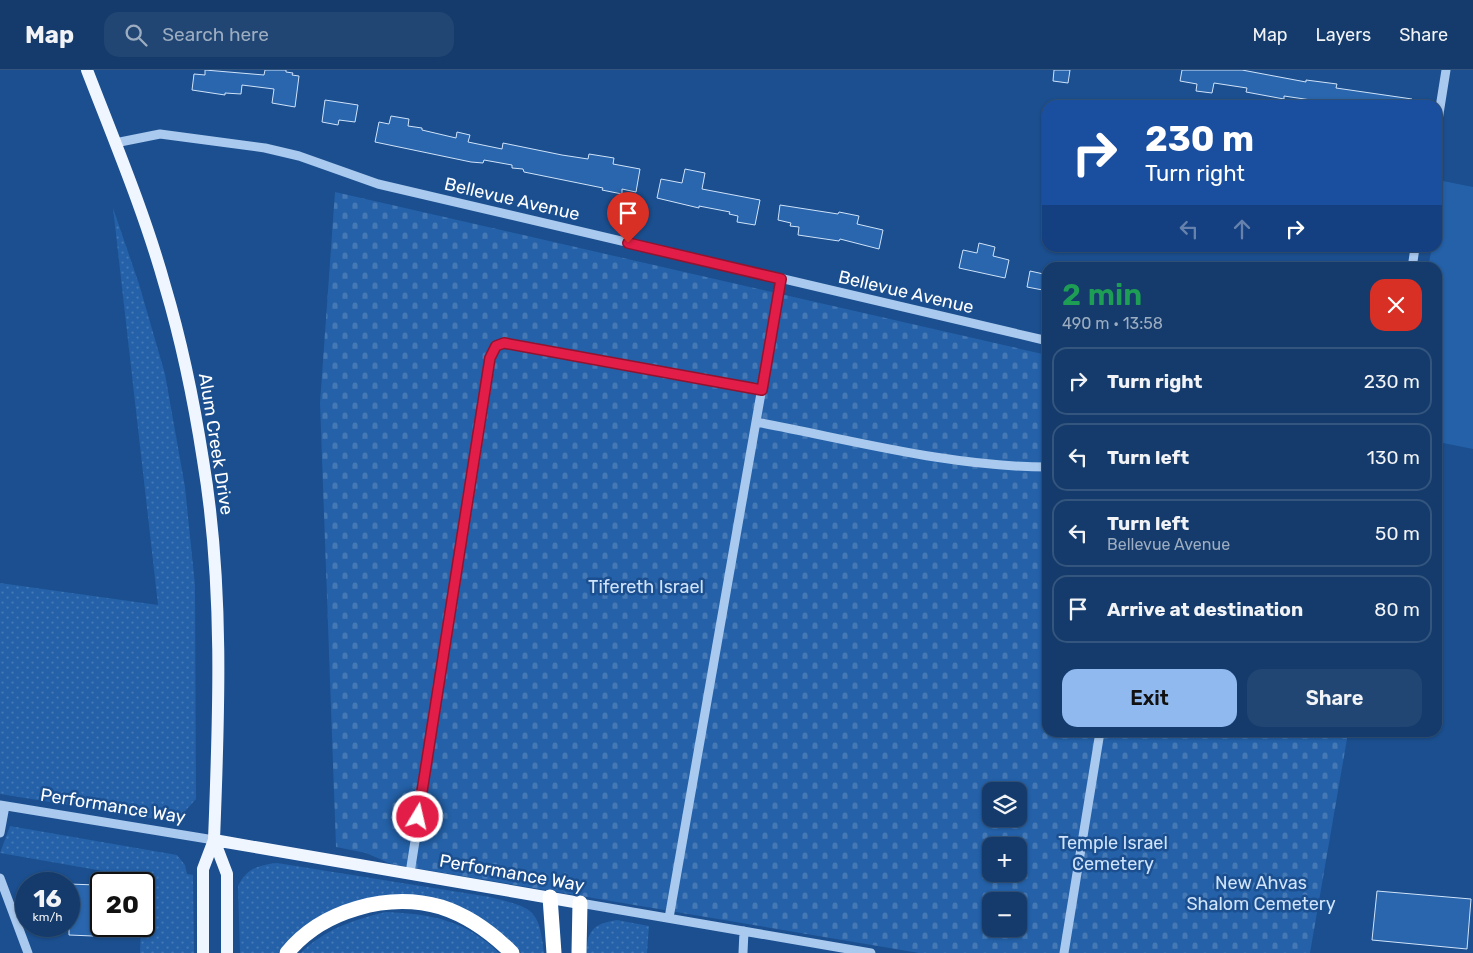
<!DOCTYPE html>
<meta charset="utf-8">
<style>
body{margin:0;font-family:Rubik,sans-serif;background:#214673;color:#f1f3f6;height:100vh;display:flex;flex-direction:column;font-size:19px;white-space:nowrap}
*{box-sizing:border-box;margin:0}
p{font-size:16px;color:#9dadc1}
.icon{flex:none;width:28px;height:28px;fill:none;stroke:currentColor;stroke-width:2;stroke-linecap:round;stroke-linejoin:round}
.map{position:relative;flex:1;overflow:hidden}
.drawer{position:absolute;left:1042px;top:192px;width:400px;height:475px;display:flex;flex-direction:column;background:#143b6b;border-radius:15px;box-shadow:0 1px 4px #0004,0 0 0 1px #33557e}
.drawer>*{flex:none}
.banner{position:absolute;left:1042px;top:30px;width:400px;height:152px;border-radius:15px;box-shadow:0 1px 4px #0004,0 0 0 1px #33557e;background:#1a4fa0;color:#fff;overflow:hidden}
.buttons{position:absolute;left:982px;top:712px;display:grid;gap:10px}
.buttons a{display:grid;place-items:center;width:45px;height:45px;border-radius:10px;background:#143b6b;box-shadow:0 1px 4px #0004,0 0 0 1px #33557e;font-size:25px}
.speed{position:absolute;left:15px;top:802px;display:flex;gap:10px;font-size:25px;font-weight:700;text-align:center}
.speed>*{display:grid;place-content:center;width:65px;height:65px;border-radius:50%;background:#143b6b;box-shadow:0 1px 4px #0004,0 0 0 1px #33557e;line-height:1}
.speed small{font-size:12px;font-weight:400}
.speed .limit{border:2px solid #111;border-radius:8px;background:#fff;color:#111}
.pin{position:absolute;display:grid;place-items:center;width:42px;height:42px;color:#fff;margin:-51px -21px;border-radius:50% 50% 50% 0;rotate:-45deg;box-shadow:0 0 5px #0007}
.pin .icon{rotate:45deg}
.me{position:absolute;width:55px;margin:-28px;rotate:9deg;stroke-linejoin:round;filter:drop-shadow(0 0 4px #0008)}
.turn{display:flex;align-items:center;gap:18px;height:105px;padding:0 20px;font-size:22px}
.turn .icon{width:65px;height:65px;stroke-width:2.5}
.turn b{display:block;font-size:35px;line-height:42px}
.lanes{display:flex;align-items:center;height:48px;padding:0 20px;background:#0003;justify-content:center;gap:25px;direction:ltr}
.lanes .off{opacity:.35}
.round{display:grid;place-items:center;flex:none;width:52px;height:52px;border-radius:15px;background:#214673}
.summary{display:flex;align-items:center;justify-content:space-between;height:85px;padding:0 20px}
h1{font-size:30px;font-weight:600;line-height:38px;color:#1e9e55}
.button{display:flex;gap:10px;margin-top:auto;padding:10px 20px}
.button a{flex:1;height:58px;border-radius:15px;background:#90b9f0;color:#111;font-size:20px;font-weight:600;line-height:58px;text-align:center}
.button a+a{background:#214673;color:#f1f3f6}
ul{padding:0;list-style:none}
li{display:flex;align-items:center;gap:15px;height:68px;margin:0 10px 8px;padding:0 10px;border:2px solid #33557e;border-radius:15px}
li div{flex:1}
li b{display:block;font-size:19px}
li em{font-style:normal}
header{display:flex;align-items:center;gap:30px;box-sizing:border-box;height:70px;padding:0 25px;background:#143b6b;border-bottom:1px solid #33557e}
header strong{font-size:24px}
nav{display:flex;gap:28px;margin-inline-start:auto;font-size:18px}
.search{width:350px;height:45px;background:#214673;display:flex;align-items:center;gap:12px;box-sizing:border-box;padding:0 18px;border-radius:15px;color:#9dadc1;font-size:19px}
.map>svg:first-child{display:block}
</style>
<header>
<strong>Map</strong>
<div class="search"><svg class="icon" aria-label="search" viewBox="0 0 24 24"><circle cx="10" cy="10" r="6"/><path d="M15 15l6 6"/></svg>Search here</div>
<nav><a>Map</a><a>Layers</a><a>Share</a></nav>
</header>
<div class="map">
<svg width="1473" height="883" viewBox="0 0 1473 883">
<defs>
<pattern id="grass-dots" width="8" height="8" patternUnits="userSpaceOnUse" patternTransform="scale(1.25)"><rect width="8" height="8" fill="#2461a8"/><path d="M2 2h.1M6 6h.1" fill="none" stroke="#4579b5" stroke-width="1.8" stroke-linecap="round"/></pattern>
<pattern id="cemetery-stones" width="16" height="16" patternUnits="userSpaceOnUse" patternTransform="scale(1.25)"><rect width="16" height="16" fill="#2461a8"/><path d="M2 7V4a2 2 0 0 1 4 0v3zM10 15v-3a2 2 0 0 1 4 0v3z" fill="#4579b5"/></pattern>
</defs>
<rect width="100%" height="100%" fill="#1b4f8f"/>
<path fill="url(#grass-dots)" d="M113,138L139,214L165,304L185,417L195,515L196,729L177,750L157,749L0,724V513L158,535Z
M10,756L177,785L185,795L187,804L193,805L194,883H140L141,856H144L143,808L0,783Z
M277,793L490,827C532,838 539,837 544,883H521L506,867L486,851L457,838L378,827L337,837L305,855L278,883H240L238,816C247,798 259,795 277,793Z
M386,842C431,844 466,850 499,883H301C323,860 355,849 386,842Z
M617,850L649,856L647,883H586C588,859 594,854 617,850Z"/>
<path fill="url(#cemetery-stones)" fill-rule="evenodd" d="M335,122L1047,285L1048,662L1348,663L1310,883H919L391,794L366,783L336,777L320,333ZM991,721H1019V749H991ZM991,776H1019V804H991ZM991,831H1019V859H991Z"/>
<path fill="#2461a8" d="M1443,111L1473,117V379L1438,372V198L1428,197L1432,178H1438V145Z"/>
<path fill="#2a66ad" stroke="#cfe3fa" d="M205,0L264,5L265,0H286V2L293,3L292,5L299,6L295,37L272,33L274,19L242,15L241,24L225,23V25L192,20L194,4L205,5Z
M1054,0H1070L1068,13L1053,11Z
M1182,0H1242L1306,12V10L1337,14L1336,18L1412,29V35H1317L1318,31L1284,26V29L1246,22L1247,18L1214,13L1212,23L1196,21L1197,14L1180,11Z
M325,30L358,35L355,52L339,50L338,55L322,52Z
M391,46L409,49L408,56L422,58V60L456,68L457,62L470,65L468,72L502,79L503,73L562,85L588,89L589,84L614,88L613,94L640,99L636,122L622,119V124L602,120L603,118L524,102L523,99L512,98V95L484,90L483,93L471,92L375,72L379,52L389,54Z
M685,99L705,103L702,119L760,130L755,155L737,152L738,146L729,144L730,142L699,136V138L657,128L661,109L682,113Z
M780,135L838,144L839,142L859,146L857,154L883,160L879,179L840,169L839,171L798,165L799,157L790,156L791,153L778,150Z
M979,173L995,177L993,186L1009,190L1005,208L959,198L963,180L977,183Z
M1030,201L1048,205V221L1027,217Z
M69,814L96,815L93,866L69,865Z
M1377,821L1471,829L1467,879L1372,870Z"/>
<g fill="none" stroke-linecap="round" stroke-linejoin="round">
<path stroke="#a9c9ee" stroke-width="9" d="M1438,50L1446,0
M115,73L160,64L265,78L299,86L378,114L1048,271
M1412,198L1415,178
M756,352C852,370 950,397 1048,397
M0,735L214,770
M0,763L5,736
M410,803L491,288L496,276L504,273L761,320
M0,808L28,883
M580,833L871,883
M669,848L781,209
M743,883L744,861
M1064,883L1100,662"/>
<path stroke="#f0f6ff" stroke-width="12" d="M87,0C114,70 145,144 165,216C182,273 194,332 203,390C224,515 219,644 214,770L203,799V883
M214,770L580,833
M214,770L227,804V883"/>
<path stroke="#fff" stroke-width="15" d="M550,827L554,883
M287,883C322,840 388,822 441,837C469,846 492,863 512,883
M579,883L580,833"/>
</g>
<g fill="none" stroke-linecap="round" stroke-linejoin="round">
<defs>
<path id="route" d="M418,747L490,288L496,276L504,273L762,320L781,209L628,173"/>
</defs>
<use href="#route" stroke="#92132f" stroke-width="12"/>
<use href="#route" stroke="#e11d48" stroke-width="9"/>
</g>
<g text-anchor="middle" stroke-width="5" stroke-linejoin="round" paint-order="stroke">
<g font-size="18" fill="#fff" stroke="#1b4f8f">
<text transform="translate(512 129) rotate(13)" y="6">Bellevue Avenue</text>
<text transform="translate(906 222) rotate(13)" y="6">Bellevue Avenue</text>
<text transform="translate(216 374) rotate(81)" y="6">Alum Creek Drive</text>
<text transform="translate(113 736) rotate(9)" y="6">Performance Way</text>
<text transform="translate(512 803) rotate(10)" y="6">Performance Way</text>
</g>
<g font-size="18" fill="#cfe3fa" stroke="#1b4f8f">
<text x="646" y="523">Tifereth Israel</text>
<text x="1113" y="779">Temple Israel<tspan x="1113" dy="21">Cemetery</tspan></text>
<text x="1261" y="819">New Ahvas<tspan x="1261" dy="21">Shalom Cemetery</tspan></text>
</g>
</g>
</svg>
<div class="buttons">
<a><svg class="icon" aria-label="layers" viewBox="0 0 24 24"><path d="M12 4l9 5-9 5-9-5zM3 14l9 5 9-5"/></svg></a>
<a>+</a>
<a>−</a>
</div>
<div class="speed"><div>16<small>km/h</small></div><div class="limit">20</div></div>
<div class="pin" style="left:628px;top:173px;background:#d93025"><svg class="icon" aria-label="arrive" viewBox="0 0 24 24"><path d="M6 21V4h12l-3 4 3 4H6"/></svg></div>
<svg class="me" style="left:418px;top:747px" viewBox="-20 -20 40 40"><circle r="17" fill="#e11d48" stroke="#fff" stroke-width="3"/><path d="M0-11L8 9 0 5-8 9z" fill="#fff"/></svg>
<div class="banner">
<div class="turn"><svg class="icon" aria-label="right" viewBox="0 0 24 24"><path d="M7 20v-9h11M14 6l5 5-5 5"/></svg><div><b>230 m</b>Turn right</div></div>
<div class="lanes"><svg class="icon off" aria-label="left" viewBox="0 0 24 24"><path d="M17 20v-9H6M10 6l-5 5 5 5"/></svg><svg class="icon off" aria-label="ahead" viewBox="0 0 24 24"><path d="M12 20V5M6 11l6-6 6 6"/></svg><svg class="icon" aria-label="right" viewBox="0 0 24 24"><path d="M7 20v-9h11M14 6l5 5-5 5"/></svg></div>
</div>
<section class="drawer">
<div class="summary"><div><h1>2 min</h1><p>490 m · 13:58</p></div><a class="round" style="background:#d93025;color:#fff"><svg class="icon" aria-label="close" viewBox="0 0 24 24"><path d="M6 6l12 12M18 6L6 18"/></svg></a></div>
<ul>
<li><svg class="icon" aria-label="right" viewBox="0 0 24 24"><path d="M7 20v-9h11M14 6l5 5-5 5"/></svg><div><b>Turn right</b></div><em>230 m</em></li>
<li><svg class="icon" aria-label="left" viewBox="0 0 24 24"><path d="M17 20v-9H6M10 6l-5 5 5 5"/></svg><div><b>Turn left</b></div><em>130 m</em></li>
<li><svg class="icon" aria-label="left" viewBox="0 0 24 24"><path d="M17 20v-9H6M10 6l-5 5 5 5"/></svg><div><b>Turn left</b><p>Bellevue Avenue</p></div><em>50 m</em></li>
<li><svg class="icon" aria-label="arrive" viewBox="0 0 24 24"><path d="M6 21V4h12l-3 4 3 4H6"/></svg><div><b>Arrive at destination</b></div><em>80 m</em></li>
</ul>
<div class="button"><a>Exit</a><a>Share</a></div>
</section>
</div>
